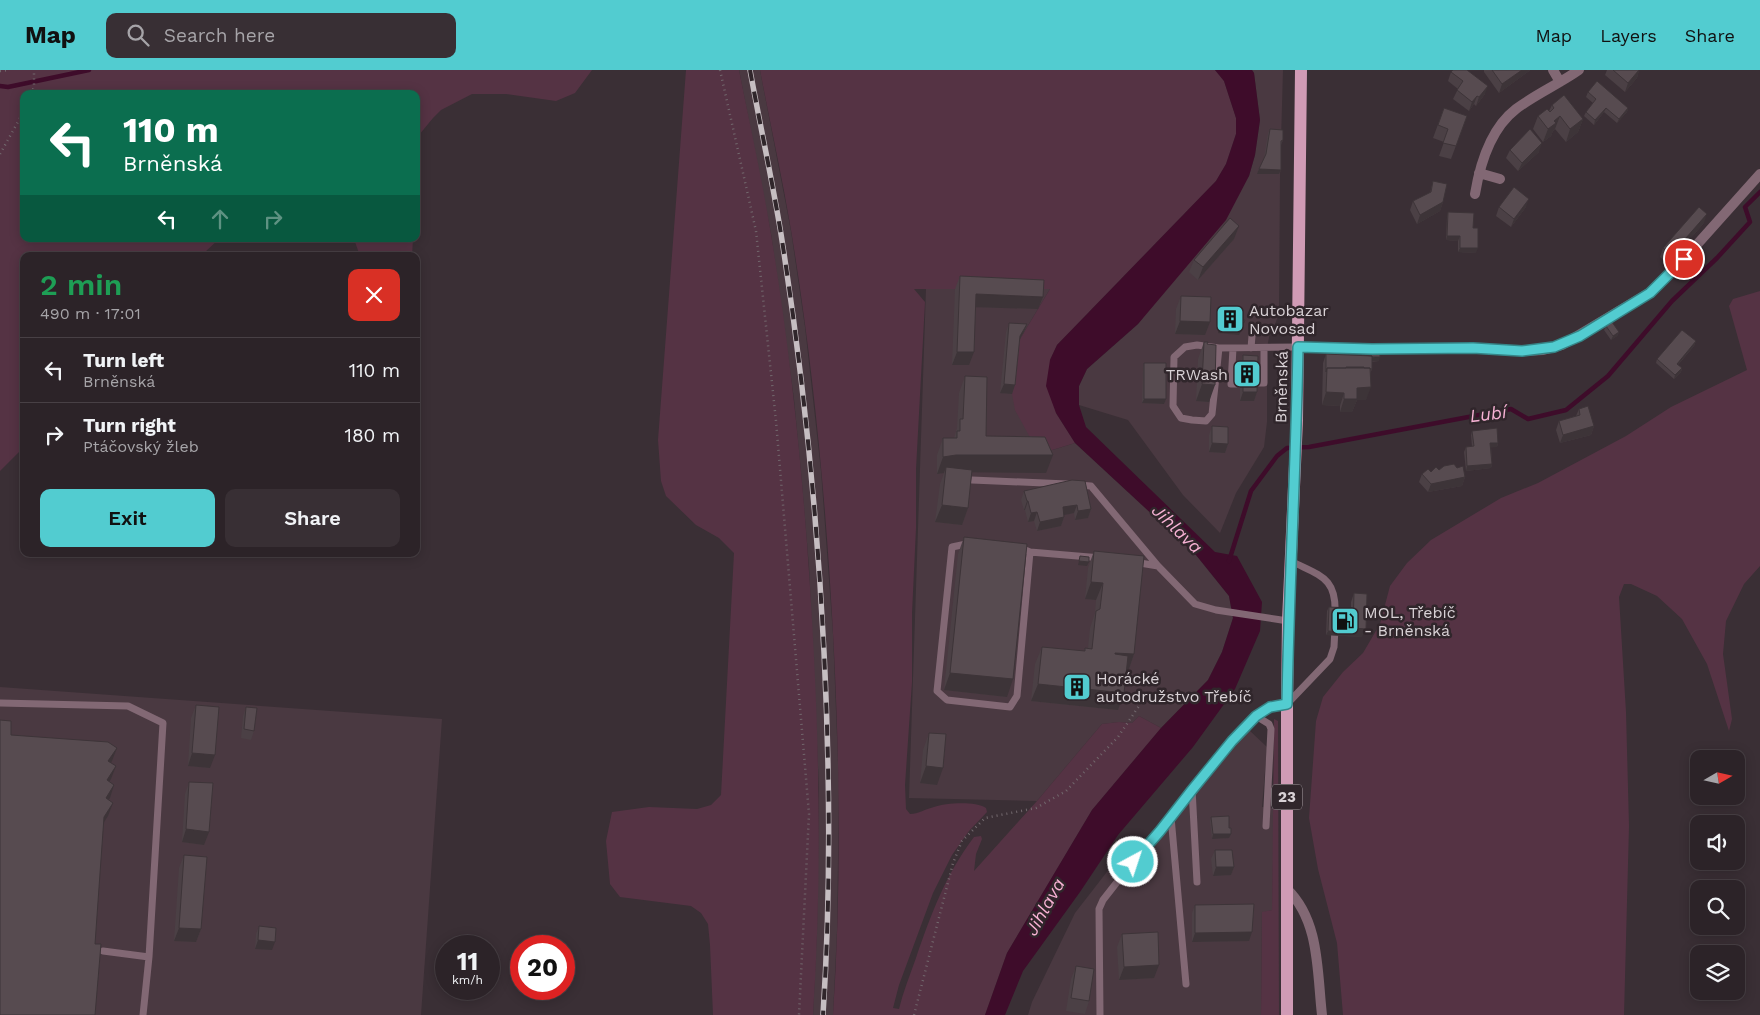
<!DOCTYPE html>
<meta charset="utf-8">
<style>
body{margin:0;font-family:"Work Sans",sans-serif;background:#382f34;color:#f1f3f6;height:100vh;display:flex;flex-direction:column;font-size:19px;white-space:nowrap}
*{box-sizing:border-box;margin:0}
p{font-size:16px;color:#a6a4a8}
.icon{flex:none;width:28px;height:28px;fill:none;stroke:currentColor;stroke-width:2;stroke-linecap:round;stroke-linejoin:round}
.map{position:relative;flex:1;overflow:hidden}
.sheet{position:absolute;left:20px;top:182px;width:400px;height:305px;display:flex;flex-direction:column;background:#2c2328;border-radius:10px;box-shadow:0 2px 12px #0003,0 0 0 1px #484045}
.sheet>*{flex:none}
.hud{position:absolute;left:20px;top:20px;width:400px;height:152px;border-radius:10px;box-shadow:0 2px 12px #0003,0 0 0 1px #484045;background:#0b6e4f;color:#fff;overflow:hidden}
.needle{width:32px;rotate:81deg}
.buttons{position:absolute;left:1690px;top:680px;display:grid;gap:10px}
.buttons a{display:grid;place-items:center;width:55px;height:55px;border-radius:10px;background:#2c2328;box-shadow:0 2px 12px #0003,0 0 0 1px #484045;font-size:25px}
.speed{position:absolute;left:435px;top:865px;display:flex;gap:10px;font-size:25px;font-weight:700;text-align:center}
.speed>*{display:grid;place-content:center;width:65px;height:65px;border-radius:50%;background:#2c2328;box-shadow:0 2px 12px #0003,0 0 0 1px #484045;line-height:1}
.speed small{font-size:12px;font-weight:400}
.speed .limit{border:8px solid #d22;background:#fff;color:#111}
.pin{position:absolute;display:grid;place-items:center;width:42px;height:42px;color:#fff;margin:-21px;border:2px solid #fff;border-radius:50%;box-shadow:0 1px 5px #0007}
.me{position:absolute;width:55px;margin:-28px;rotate:40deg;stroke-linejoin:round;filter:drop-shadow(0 0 4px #0008)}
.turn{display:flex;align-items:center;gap:18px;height:105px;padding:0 20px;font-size:22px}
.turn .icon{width:65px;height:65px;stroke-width:2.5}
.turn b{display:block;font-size:35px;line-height:42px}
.lanes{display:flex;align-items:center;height:48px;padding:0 20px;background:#0003;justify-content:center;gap:25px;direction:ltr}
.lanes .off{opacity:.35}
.round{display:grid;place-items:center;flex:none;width:52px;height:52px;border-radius:10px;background:#382f34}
.headline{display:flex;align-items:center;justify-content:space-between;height:85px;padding:0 20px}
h1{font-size:30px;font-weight:600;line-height:38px;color:#1e9e55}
.button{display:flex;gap:10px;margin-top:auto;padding:10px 20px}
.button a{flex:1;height:58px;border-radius:10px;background:#52ccd0;color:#111;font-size:20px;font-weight:600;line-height:58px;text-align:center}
.button a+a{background:#382f34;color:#f1f3f6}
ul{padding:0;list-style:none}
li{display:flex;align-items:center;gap:15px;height:65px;padding:0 20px;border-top:1px solid #484045}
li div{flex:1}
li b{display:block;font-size:19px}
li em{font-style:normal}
header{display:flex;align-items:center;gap:30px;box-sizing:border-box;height:70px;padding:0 25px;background:#52ccd0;color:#111}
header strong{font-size:24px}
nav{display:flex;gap:28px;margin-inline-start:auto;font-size:18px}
.search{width:350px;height:45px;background:#382f34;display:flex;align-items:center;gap:12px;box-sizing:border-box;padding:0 18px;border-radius:10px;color:#a6a4a8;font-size:19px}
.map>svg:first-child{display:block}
</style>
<header>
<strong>Map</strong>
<div class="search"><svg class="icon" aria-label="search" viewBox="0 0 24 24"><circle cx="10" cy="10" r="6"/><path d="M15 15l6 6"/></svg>Search here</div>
<nav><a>Map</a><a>Layers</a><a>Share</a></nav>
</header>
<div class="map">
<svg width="1760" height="945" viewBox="0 0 1760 945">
<rect width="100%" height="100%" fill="#3a2f35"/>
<path fill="#4a3941" d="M739,0H760L791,161L805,257L821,401L833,564L839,718L837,861L833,945H813L817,860L819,718L809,496L801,403L794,329L771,164Z
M1252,0H1283L1280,107L1279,242L1276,252L1270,262L1267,278V352L1264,377L1236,423L1220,463L1183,425L1128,350L1079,335V316L1087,299L1138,254L1249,106L1255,85L1260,50L1254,3Z
M926,219H1050L1017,274L1039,384L1075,373L1196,485L1229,526L1233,548L1222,582L1208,610L1161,658L1139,646L1132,653L1119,652L1102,654L1037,731L909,728Z
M0,617L442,649L421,945H0Z
M1249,660L1267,677L1262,737L1274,738L1272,840L1262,843L1261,945H1028L1032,932L1075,843L1127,776L1142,788Z"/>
<path fill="#534" d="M0,0H592L575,23L556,31L506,24H472L441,40L433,48L419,65L416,83V24H24V169H219L205,182L196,186H24V377L0,401Z
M686,0H739C750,55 762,109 771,164C794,304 807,445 814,587C820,706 821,826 813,945H713L710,875L708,854L701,843L691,836L620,827L610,814L606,771L612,742L649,737L697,739L711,735L721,725L734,483L719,468L696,455L666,426L661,411L658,370Z
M760,0H1215L1224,11L1236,48V64L1226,94L1216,111L1057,275L1050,290L1056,343L1075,373L1039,384L1015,340L1012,324L1017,274L1050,219H914L925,232L916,399V458L912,543V612L905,715L906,739L910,744C919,744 925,739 934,737C946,733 975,731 986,738L987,742L969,761L952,785L933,823L899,915L893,938L899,939C903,922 910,905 916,888C931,844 946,804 974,767L981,766L982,769L976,784L974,801L1037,731L1102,654L1119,652L1132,653L1139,646L1161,658L1092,740L1007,883L985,945H833C841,824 840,703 834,582C827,441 814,299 791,160C782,106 770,53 760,0Z
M354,169H413L412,186H360Z
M1760,221V496L1744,514L1726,551L1723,584L1732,649L1729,661L1707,594L1682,549L1657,526L1631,514H1624L1619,527L1626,642L1629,756L1624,945H1343L1337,873L1318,799L1309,748L1316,651L1323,627L1343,602L1363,583L1380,554L1390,516L1407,493L1431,470L1501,428L1538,413L1626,366L1671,337L1747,300L1729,236L1733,229Z
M1274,649L1278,651L1279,945H1261L1262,842L1272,840Z"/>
<path fill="#3e0c2a" d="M1215,0H1252L1254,3L1260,50L1255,85L1249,106L1226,150L1138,254L1087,299L1079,316V335L1086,357L1215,482L1237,486L1262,532L1260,561L1235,619L1193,677L1118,765L1080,822L1023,901L1005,945H985L1007,883L1092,740L1161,658L1208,610L1222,582L1233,548L1229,526L1196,485L1075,373L1056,343L1046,316L1050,290L1057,275L1216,111L1226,94L1236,64V48L1224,11Z"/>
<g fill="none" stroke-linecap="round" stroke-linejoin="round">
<path stroke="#3e0c2a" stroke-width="4.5" d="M0,16L8,17L89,0
M1229,491L1251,421L1277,386L1287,378L1309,377L1511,339L1528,349L1566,340L1608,306L1672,231L1717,188L1750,152L1745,137L1760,122"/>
<path stroke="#72686d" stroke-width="2.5" stroke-dasharray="1 4" stroke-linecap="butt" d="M720,0L756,161L776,351L809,744L799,945
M0,1L9,0
M31,24L34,17V0
M0,84L24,41
M914,945L953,793L962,771L985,748L1036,738L1066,721L1118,667L1143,630"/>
<path stroke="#826874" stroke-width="7" d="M1219,278L1212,344L1206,351L1192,350L1181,348L1173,336L1174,287L1185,277L1197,275L1219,278L1298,277
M1233,278L1231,314H1240
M1251,278L1252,266
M1254,313H1264V278
M972,410L1067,414
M1078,415L1091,416L1158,496
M971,473L952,477L937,621L947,630L1010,637L1017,626L1030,482
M1018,477L1030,482L1101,488
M1291,491C1320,506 1337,507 1335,545
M1134,492L1158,496L1195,534L1216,540L1288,551
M0,633L128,636L163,653L149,887L143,945
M1256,646L1269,654L1271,659L1266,756
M1192,719L1197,812
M1171,747L1186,914
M103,881L149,887
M1100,945L1099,839L1103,830L1143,779L1161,761L1192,719L1232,671L1262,641L1271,637L1287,634L1330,589L1334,577L1335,558"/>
<path stroke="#826874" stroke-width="10" d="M1553,0L1560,12
M1479,103L1500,109
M1475,124C1480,94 1490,59 1516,39C1536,24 1559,14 1579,0
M1298,277L1372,279L1473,278L1522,281L1543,280L1562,275L1649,223L1684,189L1760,104"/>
<path stroke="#826874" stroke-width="10" d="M1287,819C1320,851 1317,902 1322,945"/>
<path stroke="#d09bb5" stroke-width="12" d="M1287,945V634L1288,551L1297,350L1301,0"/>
<defs>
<path id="rail" d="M750,0C760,55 772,109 781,164C803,303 817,442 824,582C830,703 831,824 823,945"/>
</defs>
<use href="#rail" stroke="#c6bec2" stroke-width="5.5"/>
<use href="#rail" stroke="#30262b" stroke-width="4" stroke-dasharray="11" stroke-linecap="butt"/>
</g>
<path fill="#4b4045" d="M1484,0H1530L1529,1L1499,23L1484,2Z
M1607,0H1639L1637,8L1625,22L1605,5Z
M1451,2L1485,24L1476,36L1474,34L1469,41L1453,29L1458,19L1448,11Z
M1588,22L1628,38L1627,42L1617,53L1604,42L1594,55L1584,46L1586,42L1593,33L1586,27Z
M1552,35L1583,49L1578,62L1566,72L1555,59L1553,61L1551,66L1543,72L1533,59L1538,46L1549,41Z
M1444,38L1467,46L1451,89L1439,86L1444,72L1433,68Z
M1270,59L1283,70L1281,75V100L1279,104H1257L1264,88L1268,63Z
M1510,80L1539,82L1518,101L1506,88Z
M1433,111L1443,132L1440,141L1417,154L1410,140L1413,131L1430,123Z
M1499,137H1526L1511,157L1496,146Z
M1448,142L1473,158L1476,183L1458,182V171L1446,170L1447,147Z
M1704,153L1668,194L1660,187L1663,178Z
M1234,169L1198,210L1189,202L1194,190Z
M960,206L1038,239L975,237L969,295H952L955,219Z
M1181,226L1205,265L1175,264L1176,239Z
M1222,237L1242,250L1244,253L1243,257H1241L1239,265L1218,263L1221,241Z
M1009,253L1027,254L1024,262L1020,269L1012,324L1000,323L1006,262Z
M1606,256L1619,262L1617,266L1611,270L1604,260Z
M1696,271L1694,276L1678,295L1682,298L1681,302L1674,309L1656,293L1657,289Z
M1204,272L1209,332L1196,331L1198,289Z
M1364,279L1379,291L1372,292V299L1370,304L1366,330H1357L1352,342H1340V336L1322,335L1323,293L1326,284L1362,285Z
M1243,285L1257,322L1254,331H1240V294Z
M1144,293L1166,329L1164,334L1142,333L1143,297Z
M965,306L986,366L1046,403L972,402L968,438L962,455L935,452L940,414L944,403L937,404V385L943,368H954L957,358L959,323Z
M1579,339L1594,356L1591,365L1560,373L1556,360L1559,351L1576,346Z
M1212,356L1228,374L1225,383L1209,382V365Z
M1472,361L1498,373L1497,377H1491L1492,394L1491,398L1466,401L1464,382L1466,377H1472L1471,365Z
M1439,400L1465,407L1462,416L1428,422L1419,412L1422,404Z
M1024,421L1091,439L1088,448L1075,450L1074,443L1064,445V447L1061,456L1037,461L1034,451L1028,452L1025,440H1024L1021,430Z
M964,467L1007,627L944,620L958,484Z
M1094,481L1134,584L1128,602L1126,601L1124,623L1118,640L1031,631L1035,594L1042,577L1084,581L1085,578H1088L1090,558L1095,543L1096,530L1085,529L1088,498Z
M1354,523L1362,567L1326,565L1327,541L1329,537L1351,538V532Z
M196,635L210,698L188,696L191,648Z
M246,637L254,661L251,670L241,668L243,646Z
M929,663L937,715L920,713L923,680Z
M189,712L204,775L182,772L185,724Z
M1211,747L1229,768L1212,769L1210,752Z
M1215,780L1234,797L1231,805L1213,806L1211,789Z
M184,785L201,859L196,872L174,871L179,798Z
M1195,835L1249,871L1192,872V843Z
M259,856L272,880L255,879L256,864Z
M1122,864L1154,908L1119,910L1117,877Z
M1076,896L1089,931L1085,944L1066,941L1071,909Z"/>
<path fill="#3d3438" d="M1522,0H1530L1529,1L1499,23L1502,14Z
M1639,0L1637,8L1625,22L1628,13Z
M1488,16L1485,24L1476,36L1479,27Z
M1477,26L1474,34L1469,41L1472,32Z
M1606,38L1604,42L1594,55L1595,50Z
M1628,38L1627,42L1617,53L1619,49Z
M1560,46L1555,59L1553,61L1551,66L1543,72L1548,59L1554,51Z
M1583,49L1578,62L1566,72L1570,59Z
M1542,73L1539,82L1518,101L1522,93Z
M1259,99L1281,100L1279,104H1257Z
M1529,129L1526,137L1511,157L1514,149Z
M1443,132L1440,141L1417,154L1420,145Z
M1707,144L1704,153L1668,194L1671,185Z
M1239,156L1234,169L1198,210L1203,197Z
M1447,166H1460L1458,171L1446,170Z
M1460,178H1478L1476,183L1458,182Z
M976,224L1043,227L1038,239L971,237Z
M1180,251L1210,252L1205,265L1175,264Z
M1027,254L1024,262L1017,274L1020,266Z
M1219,258L1241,261L1239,265L1218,263Z
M1619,262L1617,266L1611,270L1613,266Z
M1696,271L1694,276L1675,298L1677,294Z
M957,282H974L969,295H952Z
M1380,287L1379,291L1362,292L1364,288Z
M1346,297H1364L1361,305L1327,302Z
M1682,298L1681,302L1674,309L1675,305Z
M1004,314L1015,315L1012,324L1000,323Z
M1202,314L1215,315L1209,332L1196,331Z
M1371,317L1366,330H1357L1352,342H1340L1344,329L1357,318Z
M1243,322H1257L1254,331H1240Z
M1326,322L1344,323L1340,336L1322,335Z
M1144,329H1166L1164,334L1142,333Z
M1594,356L1591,365L1560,373L1563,365Z
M1212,373L1228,374L1225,383L1209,382Z
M1490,373H1498L1497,377L1489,378Z
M956,385H1053L1046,403L950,402L946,397L944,403L937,404L943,387Z
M1492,394L1491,398L1466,401L1467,396Z
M1465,407L1462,416L1428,422L1431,414Z
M1027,431H1028L1025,440H1024Z
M942,435L968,438L962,455L935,452Z
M1077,435L1074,443L1060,446L1063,437Z
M1091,439L1088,448L1075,450L1078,441Z
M1037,442L1034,451L1028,452L1031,443Z
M1064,447L1061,456L1037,461L1040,452Z
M1079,491L1089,492L1087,496L1078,495Z
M1091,512L1103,513L1096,530L1085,529Z
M1353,558L1366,559L1362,567L1326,565L1328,561L1351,562Z
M1115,583L1134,584L1128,602L1108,600Z
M950,603L1013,609L1007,627L944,620Z
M1038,614L1124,623L1118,640L1031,631Z
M117,678L112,691L104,704L108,691Z
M192,683L215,685L210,698L188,696Z
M116,696L111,709L102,723L107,710Z
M926,696L943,698L937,715L920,713Z
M114,715L110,728L101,741L106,728Z
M113,733L108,746L99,760L104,747Z
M186,759L209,762L204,775L182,772Z
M1213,764H1231L1229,768L1212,769Z
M1216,797H1234L1231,805L1213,806Z
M179,858L201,859L196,872L174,871Z
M1252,862L1249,871L1192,872L1195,863Z
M258,870L275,872L272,880L255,879Z
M1159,895L1154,908L1119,910L1124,897Z"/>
<path fill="#574b50" stroke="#3d3438" d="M1453,0H1467L1488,16L1479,27L1477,26L1472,32L1457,20L1463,11L1451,2Z
M1492,0H1522L1502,14Z
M1613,0H1639L1628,13Z
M1597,11L1628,38L1619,49L1606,38L1595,50L1586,42L1596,29L1588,22Z
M1564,25L1583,49L1570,59L1560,46L1554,51L1556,53L1548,59L1538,46L1547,39L1550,42L1554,38L1552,35Z
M1444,38L1467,46L1456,76L1443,73L1448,59L1438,55Z
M1270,59L1283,60V70L1281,71V100L1259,99L1266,84Z
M1530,59L1542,73L1522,93L1510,80Z
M1433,111L1447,114L1443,132L1420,145L1413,131L1431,122Z
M1514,117L1529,129L1514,149L1499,137Z
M1699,137L1707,144L1671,185L1663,178Z
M1448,142L1474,143L1473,158H1478V178H1460V166H1447Z
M1230,148L1239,156L1203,197L1194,190Z
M960,206L1044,210L1043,227L976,224L974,282H957Z
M1181,226L1211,227L1210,252L1180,251Z
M1222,237L1243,240L1242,250H1245L1244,253L1242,252L1241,261L1219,258Z
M1612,252L1619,262L1613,266L1606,256Z
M1009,253L1027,254L1020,266L1015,315L1004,314Z
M1682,260L1696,271L1677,294L1682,298L1675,305L1657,289Z
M1204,272H1208L1207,274L1216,275L1215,315L1202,314Z
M1380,278V287H1372V286L1364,285V279Z
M1326,284L1372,286V299H1370V298H1364V297H1346V298H1327L1326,302Z
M1243,285L1258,286L1257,322H1243Z
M1144,293H1166V329H1144Z
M1327,298H1370L1371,317L1357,318V329H1344V323L1326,322Z
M965,306L987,307L986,366L1045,367L1053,385H956L943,387V368H957V361H960V349H963Z
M1588,336L1594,356L1563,365L1559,351L1580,345L1579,339Z
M1212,356L1228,357V374L1212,373Z
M1497,358L1498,373H1490L1492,394L1467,396L1466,377L1474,376L1472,361Z
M1454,394L1457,398L1463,396L1465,407L1431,414L1422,404L1428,399L1431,402L1436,397L1439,400L1444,396Z
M946,397L972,400L968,438L942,435Z
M1072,410L1085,411L1091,439L1078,441L1077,435L1063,437L1064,447L1040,452L1037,442L1031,443L1028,431H1027L1024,421Z
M964,467L1027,474L1013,609L950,603Z
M1094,481L1144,486L1134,584L1115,583V584L1128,586L1124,623L1038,614L1042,577L1085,581V578L1092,579L1096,541L1100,539L1103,513L1091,512Z
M1080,486L1089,487V492L1079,491Z
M1354,523L1367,524L1366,559L1353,558Z
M1329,537L1352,538L1351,562L1328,561Z
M196,635L219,637L215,685L192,683Z
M246,637L257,638L254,661L244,659Z
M0,650L11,651V665L108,672L117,678L108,691L116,696L107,710L114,715L106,728L113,733L104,747L95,874H101L95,945H0Z
M929,663L946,664L943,698L926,696Z
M189,712L213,713L209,762L186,759Z
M1229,746V758H1231V764H1213L1211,747Z
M1215,780H1232L1234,797H1216Z
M184,785L207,787L201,859L179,858Z
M1254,834L1252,862L1195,863V835Z
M259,856L276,858L275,872L258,870Z
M1158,862L1159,895L1124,897L1122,864Z
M1076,896L1094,899L1089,931L1071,928Z"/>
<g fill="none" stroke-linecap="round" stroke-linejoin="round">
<defs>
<path id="route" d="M1133,792L1160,761L1192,720L1232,671L1256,646L1270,637L1287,634C1289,515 1296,396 1298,277L1372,279L1473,278L1522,281L1554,277L1580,266L1650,223L1684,189"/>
</defs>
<use href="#route" stroke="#358587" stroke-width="12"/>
<use href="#route" stroke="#52ccd0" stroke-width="9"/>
</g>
<defs>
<symbol id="building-square" viewBox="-11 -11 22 22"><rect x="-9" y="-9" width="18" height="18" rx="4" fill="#52ccd0" stroke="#30262b"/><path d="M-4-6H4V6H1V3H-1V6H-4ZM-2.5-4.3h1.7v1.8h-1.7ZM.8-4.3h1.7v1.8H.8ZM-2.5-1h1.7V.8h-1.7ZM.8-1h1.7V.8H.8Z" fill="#111"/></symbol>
<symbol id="fuel-square" viewBox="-11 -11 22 22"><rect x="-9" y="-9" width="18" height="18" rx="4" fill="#52ccd0" stroke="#30262b"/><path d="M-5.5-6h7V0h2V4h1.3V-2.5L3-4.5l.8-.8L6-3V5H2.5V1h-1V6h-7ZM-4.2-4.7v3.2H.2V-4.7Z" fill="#111"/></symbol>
</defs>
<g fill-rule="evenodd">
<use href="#building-square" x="1214" y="233" width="32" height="32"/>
<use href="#building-square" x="1231" y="288" width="32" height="32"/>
<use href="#fuel-square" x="1329" y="535" width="32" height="32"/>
<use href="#building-square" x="1061" y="601" width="32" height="32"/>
</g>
<g text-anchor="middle" stroke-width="5" stroke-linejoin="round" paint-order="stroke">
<rect fill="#30262b" stroke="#a69ea2" stroke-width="1" x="1272" y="714.5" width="30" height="25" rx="4"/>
<g font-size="15" font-weight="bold" fill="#d8d1d5">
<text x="1287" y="732">23</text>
</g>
<g font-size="16" fill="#d8d1d5" stroke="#30262b" text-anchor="start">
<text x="1249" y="246">Autobazar<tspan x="1249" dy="18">Novosad</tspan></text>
<text x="1228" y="310" text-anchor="end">TRWash</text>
<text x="1364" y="548">MOL, Třebíč<tspan x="1364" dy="18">- Brněnská</tspan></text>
<text x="1096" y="614">Horácké<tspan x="1096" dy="18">autodružstvo Třebíč</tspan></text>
</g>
<g font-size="16" fill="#d8d1d5" stroke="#30262b">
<text transform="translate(1281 317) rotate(-89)" y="6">Brněnská</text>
</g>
<g font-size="18" font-style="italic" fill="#f7b2d4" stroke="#30262b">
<text transform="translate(1488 344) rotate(-7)" y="6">Lubí</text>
<text transform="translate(1177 459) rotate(44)" y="6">Jihlava</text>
<text transform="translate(1045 837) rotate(-61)" y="6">Jihlava</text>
</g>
</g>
</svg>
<div class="buttons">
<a><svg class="needle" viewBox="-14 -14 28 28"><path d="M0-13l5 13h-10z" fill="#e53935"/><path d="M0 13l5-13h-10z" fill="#a6a4a8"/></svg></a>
<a><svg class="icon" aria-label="sound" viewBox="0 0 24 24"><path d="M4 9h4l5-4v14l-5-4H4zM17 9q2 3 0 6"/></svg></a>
<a><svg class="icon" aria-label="search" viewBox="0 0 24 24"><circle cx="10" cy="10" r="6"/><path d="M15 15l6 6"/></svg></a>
<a><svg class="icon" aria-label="layers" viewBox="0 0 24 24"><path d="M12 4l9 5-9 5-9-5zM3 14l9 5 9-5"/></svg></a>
</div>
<div class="speed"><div>11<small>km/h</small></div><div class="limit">20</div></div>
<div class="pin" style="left:1684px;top:189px;background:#d93025"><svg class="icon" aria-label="arrive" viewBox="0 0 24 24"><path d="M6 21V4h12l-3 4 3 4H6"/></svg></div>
<svg class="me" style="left:1133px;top:792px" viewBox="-20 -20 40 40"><circle r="17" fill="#52ccd0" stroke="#fff" stroke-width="3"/><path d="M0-11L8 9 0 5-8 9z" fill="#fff"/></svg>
<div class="hud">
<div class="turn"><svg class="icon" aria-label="left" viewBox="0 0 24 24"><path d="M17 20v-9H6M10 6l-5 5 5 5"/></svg><div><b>110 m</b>Brněnská</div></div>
<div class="lanes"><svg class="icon" aria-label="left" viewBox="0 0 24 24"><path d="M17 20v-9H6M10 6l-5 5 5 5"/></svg><svg class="icon off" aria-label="ahead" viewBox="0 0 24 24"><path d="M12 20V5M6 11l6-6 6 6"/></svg><svg class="icon off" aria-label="right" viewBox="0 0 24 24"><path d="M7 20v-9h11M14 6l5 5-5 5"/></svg></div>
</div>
<section class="sheet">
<div class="headline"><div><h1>2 min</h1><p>490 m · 17:01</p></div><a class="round" style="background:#d93025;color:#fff"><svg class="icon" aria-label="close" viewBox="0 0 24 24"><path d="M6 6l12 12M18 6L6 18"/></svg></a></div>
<ul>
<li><svg class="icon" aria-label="left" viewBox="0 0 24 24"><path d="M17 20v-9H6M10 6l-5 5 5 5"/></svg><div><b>Turn left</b><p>Brněnská</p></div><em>110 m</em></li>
<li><svg class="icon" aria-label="right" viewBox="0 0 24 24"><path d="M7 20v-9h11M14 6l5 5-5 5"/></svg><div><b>Turn right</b><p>Ptáčovský žleb</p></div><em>180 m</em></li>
</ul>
<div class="button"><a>Exit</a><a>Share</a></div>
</section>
</div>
